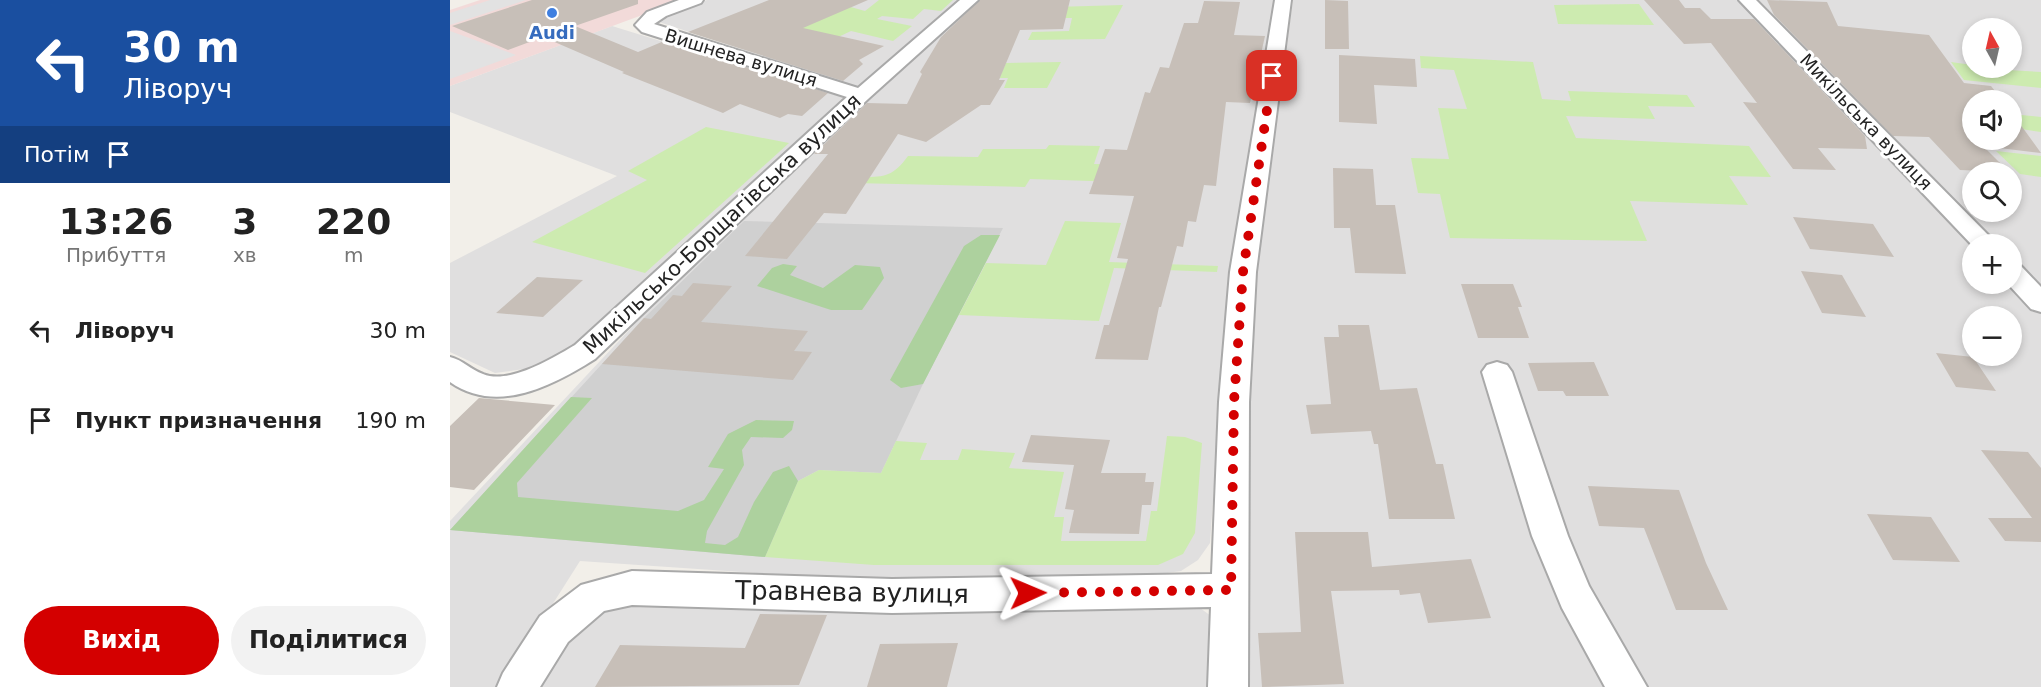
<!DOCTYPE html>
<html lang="uk">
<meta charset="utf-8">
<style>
body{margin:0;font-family:"DejaVu Sans",sans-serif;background:#f2f2f2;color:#222;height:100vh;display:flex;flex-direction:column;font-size:22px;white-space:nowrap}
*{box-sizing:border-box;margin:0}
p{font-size:20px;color:#767676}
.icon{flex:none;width:33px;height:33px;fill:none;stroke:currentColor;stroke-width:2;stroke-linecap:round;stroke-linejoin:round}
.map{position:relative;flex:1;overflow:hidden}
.side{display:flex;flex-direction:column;background:#fff;width:450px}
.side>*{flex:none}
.banner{background:#1a4fa0;color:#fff;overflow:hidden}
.needle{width:39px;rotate:352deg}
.buttons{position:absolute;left:1512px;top:18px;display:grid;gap:12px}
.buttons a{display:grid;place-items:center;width:60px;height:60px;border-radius:50%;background:#fff;box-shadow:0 3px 9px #0003;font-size:30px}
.pin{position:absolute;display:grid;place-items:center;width:51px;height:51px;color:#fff;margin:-26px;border-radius:12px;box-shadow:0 3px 9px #0006}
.me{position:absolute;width:66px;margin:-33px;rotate:89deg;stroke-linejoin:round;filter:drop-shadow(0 0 4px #0008)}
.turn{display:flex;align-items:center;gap:21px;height:126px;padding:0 24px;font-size:27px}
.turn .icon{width:78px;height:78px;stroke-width:2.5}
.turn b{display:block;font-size:42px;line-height:51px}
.then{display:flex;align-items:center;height:57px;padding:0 24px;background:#0003;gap:12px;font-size:22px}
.eta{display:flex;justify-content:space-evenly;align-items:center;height:102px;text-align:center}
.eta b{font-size:36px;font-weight:700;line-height:42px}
.primary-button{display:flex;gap:12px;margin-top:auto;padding:12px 24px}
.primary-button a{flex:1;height:69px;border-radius:36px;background:#d40000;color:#fff;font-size:24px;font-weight:700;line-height:69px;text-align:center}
.primary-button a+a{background:#f2f2f2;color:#222}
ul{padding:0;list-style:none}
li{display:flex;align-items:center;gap:18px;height:90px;padding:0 24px}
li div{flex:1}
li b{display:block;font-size:22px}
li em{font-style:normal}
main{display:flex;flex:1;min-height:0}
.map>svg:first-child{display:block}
</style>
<main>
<section class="side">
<div class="banner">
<div class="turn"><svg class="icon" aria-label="left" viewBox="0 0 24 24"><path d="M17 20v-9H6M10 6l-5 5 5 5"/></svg><div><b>30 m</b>Ліворуч</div></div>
<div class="then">Потім<svg class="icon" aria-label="arrive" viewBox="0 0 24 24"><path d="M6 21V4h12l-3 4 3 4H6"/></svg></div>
</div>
<div class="eta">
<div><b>13:26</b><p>Прибуття</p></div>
<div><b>3</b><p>хв</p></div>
<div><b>220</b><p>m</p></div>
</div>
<ul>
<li><svg class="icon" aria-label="left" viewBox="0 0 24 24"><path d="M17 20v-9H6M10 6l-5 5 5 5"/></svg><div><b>Ліворуч</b></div><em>30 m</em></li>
<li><svg class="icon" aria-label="arrive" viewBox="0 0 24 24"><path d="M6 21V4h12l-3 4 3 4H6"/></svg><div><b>Пункт призначення</b></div><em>190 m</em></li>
</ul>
<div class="primary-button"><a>Вихід</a><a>Поділитися</a></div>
</section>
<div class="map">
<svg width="1591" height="687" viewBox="0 0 1591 687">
<rect width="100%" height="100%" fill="#f2efe9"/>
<path fill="#e0dfdf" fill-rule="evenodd" d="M257,0H513L413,85L407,87L206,21Z
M528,0H826L773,359L760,543L748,560L731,571L690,577L411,580L130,561L50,687H0V521L225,281L380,132Z
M843,0H1289L1522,244V284H1562V281L1591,313V687H799L800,413L805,278ZM1522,316H1562V356H1522Z
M1304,0H1591V292L1562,263V244H1544ZM1522,28H1562V68H1522ZM1522,100H1562V140H1522ZM1522,172H1562V212H1522Z
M162,26L395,98L394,102L169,307L115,351L81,368L45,373L0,352V263L167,176L0,112V86Z
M728,606L750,608L761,616V687H79L108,640L147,612L166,607Z"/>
<path fill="#f2dad9" d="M30,0H233L0,86V10Z"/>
<path fill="#d0d0d0" d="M294,221L553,228L473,384L431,473L369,470L348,481L315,557L0,530L194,318Z"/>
<path fill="#cdebb0" d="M429,0H503L491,11L474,9L463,19L432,16L427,19L462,26L443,41L401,31L367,47L339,27L390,4L415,11Z
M1189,4L1204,25L1108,24L1104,5Z
M673,5L655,39L578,40L582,32L619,31L622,18H601L604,7Z
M970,56L1083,62L1092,99L1121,101L1118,91L1237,95L1245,107L1198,106L1205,119L1116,116L1126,138L1299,146L1321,177L1279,176L1298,205L1180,201L1197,241L1000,238L990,194L968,193L961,158L999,159L988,108L1017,109L1004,70L971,68Z
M611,62L597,88H554L558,78H549L556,63Z
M1501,62L1522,65V68L1591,72V88L1514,80Z
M1562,114L1591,117V132L1571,129Z
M256,127L339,143L195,273L82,242L197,180L178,171Z
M599,145L650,146L644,164L691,165L672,182L580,179L575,187L403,183L408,177C433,177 442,178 458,156L528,157L533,149H596Z
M1546,151L1591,156V177L1570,174Z
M615,221L671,223L659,262L768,266L767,272L664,268L649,321L509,315L536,263L596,265Z
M717,436L735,437L752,443L745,533L733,554L708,565H424L315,557L348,481L369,470L431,473L446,441L477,443L470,460H508L512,449L565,453L559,468L614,472L604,517H614L611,541H696L701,511H707Z"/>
<path fill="#add19e" d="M531,235H550L473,384L451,388L440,380L514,246Z
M333,264L347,266L340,275L373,288L405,265L430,267L434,278L412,310H381L307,286L322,268Z
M121,397L142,398L67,483L68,497L228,511L254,500L274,469L258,467L278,434L306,420L344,421L342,430L333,438L301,437L292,450L294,465L257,531L255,543L275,545L288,537L304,502L323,472L339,466L348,481L315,557L0,530Z"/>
<path fill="#e2e2e2" d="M40,0H76L0,25V13Z
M0,31L66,55L0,79Z"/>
<path fill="#c7bfb8" d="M82,0H188V4L125,26L188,52L214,41L378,93L352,116L338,114L330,118L290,104L273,113L172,73L174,72L93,37L58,50L2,26Z
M319,0H418L353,28L434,46L409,60L413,64L393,81L238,32Z
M530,0H620L613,29L570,30L549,80H555L540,105H531L476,142L448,134L396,214L374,213L337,259L295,256L378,154H364L417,103L457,104L472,74L470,72L491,37Z
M875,0L898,1L899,49H875Z
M1194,0H1229L1235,8H1250L1261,19H1304L1415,136L1417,149L1368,148L1386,170L1343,169L1293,102L1307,103L1261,43L1234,44Z
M1317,0L1377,2L1388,26L1479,35L1514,83L1541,86L1552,100H1522V140H1562V113L1591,153L1533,146L1559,172L1510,170L1479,137L1443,136L1324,15Z
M754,1L790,2L784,35L815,36L800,103L776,102L766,186L754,185L746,222L738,221L733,247L727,246L711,307H709L698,360L645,359L654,325H659L678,259L667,258L684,196L639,194L655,149L677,150L695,92L700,93L710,67L719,68L734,23H748Z
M889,55L965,59L967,87L924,85L927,124L889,122Z
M883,168L923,169L926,205H945L956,274L905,273L900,228H884Z
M1343,217L1423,224L1444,257L1360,249Z
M1351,271L1392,275L1416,317L1372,313Z
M87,277L133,280L93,317L46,313Z
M243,283L282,286L251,322L358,331L344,351L362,352L343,380L152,364L194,318L201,319L223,295L232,296Z
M1011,284H1063L1072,307H1068L1079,338H1028Z
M888,325H919L930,390L967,388L986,464H993L1005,519H939L928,444H924L921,431L861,434L856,405L881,404L874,337H889Z
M1486,353L1523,357L1546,391L1506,387Z
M1144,362L1159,396H1116L1113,391H1088L1078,363Z
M29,398L105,405L24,490L0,487V426Z
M581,435L660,440L651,473H696L695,482H704L701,505H692L689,534L619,533L624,510L615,509L624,465L572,462Z
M1531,450L1578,452L1591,468V542L1555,541L1538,518H1582Z
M1138,486L1229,490L1256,563L1278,610H1226L1194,528L1149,526Z
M1417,514L1481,517L1510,562L1443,560Z
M845,532H918L922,567L1021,559L1041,618L978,623L970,593L950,595L949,590L881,591L894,684L812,687L808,633L851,632Z
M310,614L377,615L349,685L145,687L170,645L295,648Z
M508,643L497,687H417L430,644Z"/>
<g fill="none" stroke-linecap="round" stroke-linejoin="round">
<defs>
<path id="minor" d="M229,0H253L251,3L216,16L204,24L408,88L510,0H528L418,99L145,359C102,386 47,415 0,382V357C13,360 21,370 33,374C59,385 103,358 125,345L397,97L192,32L185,25L197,12Z
M825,0H841L806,272L799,402L798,687H758L761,607L442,613L182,605L154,611L118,642L90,687H47L53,673L90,616L131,585L182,571L442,579L762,574L769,402L780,272Z
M1289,0H1306L1547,244L1522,245Z
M1562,264L1571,266L1591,287V312L1581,309L1558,284H1562Z
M1047,362L1057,365L1062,372L1118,536L1139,586L1197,687H1155L1112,608L1082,536L1032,372L1037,365Z"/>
</defs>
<use href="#minor" stroke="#a9a9a9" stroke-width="4"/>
<use href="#minor" fill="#fff" fill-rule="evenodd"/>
</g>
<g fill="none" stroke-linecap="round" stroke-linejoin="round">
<path stroke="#d40000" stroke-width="10" stroke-dasharray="0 18" d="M578,593L781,590L784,402L793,272L822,76"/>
</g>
<circle fill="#3f7fe0" stroke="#fff" stroke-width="2" cx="102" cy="13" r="6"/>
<g text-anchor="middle" stroke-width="6" stroke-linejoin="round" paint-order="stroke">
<g font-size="18" font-weight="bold" fill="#366cbe" stroke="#fff">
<text x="102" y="39">Audi</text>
</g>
<g font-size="18" fill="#222" stroke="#fff">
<text transform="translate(291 58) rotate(17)" y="6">Вишнева вулиця</text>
<text transform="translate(1416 122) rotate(46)" y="6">Микільська вулиця</text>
</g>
<g font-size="21" fill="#222" stroke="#fff">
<text transform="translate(272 224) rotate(-43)" y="7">Микільсько-Борщагівська вулиця</text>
</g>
<g font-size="26" fill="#222" stroke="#fff">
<text transform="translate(402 592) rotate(1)" y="9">Травнева вулиця</text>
</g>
</g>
</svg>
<div class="buttons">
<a><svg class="needle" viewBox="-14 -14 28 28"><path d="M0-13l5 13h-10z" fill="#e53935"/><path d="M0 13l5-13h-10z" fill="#767676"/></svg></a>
<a><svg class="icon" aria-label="sound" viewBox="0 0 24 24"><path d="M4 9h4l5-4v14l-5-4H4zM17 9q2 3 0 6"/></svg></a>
<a><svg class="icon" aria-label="search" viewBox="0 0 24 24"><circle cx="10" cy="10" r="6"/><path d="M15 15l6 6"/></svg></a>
<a>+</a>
<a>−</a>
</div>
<div class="pin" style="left:822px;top:76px;background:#d93025"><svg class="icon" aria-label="arrive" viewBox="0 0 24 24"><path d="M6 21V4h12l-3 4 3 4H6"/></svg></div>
<svg class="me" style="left:578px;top:593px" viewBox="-20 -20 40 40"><path d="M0-17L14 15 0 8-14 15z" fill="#d40000" stroke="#fff" stroke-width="4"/></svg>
</div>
</main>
